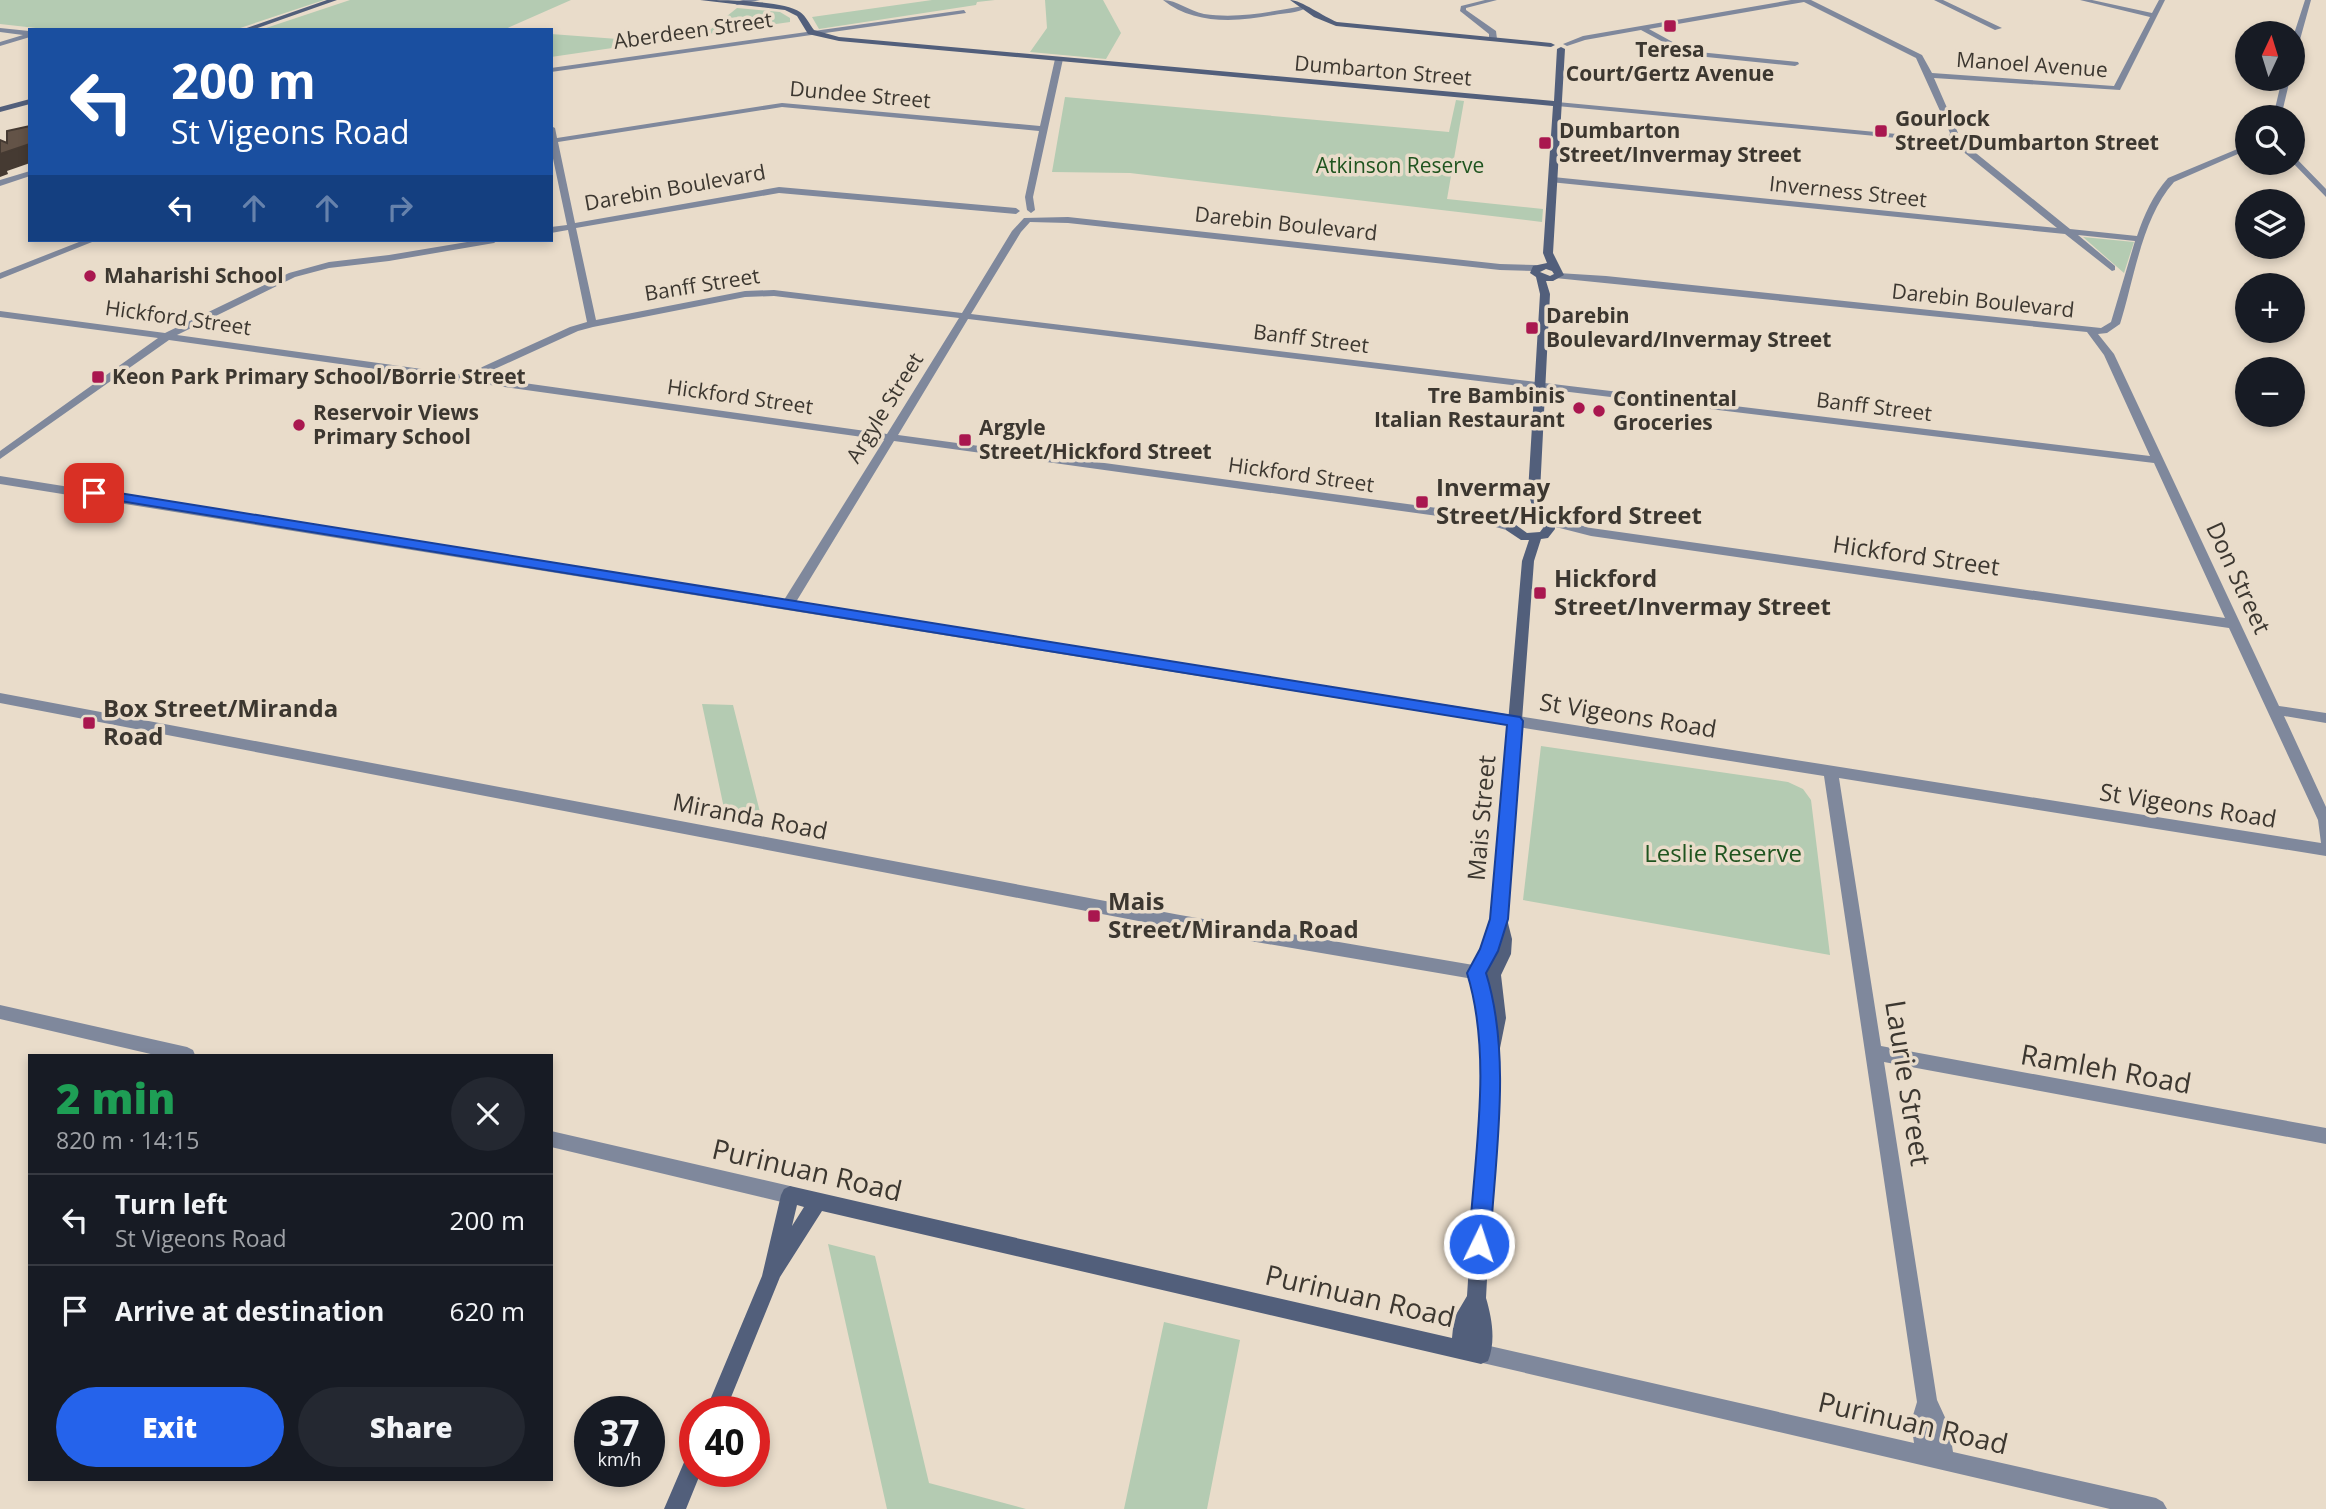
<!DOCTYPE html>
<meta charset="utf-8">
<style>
body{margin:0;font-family:"Open Sans",sans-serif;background:#242831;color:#f1f3f6;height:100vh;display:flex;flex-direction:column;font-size:26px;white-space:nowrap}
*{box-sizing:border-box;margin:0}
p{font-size:23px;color:#9ea1a6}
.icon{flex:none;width:38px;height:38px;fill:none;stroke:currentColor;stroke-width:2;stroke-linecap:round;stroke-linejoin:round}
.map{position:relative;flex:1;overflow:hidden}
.panel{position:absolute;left:28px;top:1054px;width:525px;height:427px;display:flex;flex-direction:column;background:#171b24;border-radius:0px;box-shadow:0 4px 10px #0003}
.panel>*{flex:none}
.top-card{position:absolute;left:28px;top:28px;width:525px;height:214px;border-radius:0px;box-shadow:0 4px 10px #0003;background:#1a4fa0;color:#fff;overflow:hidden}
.needle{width:46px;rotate:4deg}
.controls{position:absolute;left:2235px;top:21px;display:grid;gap:14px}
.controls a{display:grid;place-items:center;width:70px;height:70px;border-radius:50%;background:#171b24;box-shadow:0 4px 10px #0003;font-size:35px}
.speed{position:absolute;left:574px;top:1396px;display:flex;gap:14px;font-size:35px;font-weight:700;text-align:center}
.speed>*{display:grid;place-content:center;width:91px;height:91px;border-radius:50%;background:#171b24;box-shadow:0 4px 10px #0003;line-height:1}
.speed small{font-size:18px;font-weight:400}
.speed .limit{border:10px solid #d22;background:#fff;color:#111}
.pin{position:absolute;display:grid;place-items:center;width:60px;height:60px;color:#fff;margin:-30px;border-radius:14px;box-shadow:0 4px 10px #0006}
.me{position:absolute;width:77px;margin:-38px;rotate:4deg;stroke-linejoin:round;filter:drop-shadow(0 0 5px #0008)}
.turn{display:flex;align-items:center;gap:24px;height:147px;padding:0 28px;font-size:32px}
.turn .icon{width:91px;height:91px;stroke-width:2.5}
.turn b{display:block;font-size:49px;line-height:60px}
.lanes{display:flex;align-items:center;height:66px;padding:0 28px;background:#0003;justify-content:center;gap:35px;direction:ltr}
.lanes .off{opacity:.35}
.round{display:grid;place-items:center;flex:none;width:74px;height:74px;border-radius:37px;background:#242831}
.summary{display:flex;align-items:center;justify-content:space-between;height:119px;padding:0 28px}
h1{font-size:42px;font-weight:800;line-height:52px;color:#1e9e55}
.action{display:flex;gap:14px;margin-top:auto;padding:14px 28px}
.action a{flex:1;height:80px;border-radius:42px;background:#2563eb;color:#fff;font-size:28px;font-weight:800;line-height:80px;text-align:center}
.action a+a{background:#242831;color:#f1f3f6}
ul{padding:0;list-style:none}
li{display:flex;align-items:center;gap:21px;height:91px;padding:0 28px;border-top:2px solid #363941}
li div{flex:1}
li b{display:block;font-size:26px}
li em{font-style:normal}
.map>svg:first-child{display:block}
</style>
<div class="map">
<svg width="2326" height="1509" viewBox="0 0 2326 1509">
<rect width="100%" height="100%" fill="#e9dcca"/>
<path fill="#b4cbb2" d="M0,0H324L234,30H54L0,24Z
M350,0H571L503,30H260Z
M932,0H995L977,2L976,5L819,29L812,17Z
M1045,0H1103L1121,33L1106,59L1030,52L1047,28Z
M737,8L780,12L790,18V22L551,57V34L631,40L711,29Z
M1065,97L1449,132L1456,100L1464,101L1447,199L1543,209L1542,222L1130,173L1052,172Z
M2083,237L2134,242L2124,273Z
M702,704L733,705L762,820L725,813Z
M1541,746L1788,782L1803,789L1811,800L1830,955L1523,900Z
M828,1244L875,1256L929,1483L1026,1509H887Z
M1164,1322L1240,1340L1207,1509H1124Z"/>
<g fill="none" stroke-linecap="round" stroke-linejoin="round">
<path fill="#7f889c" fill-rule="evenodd" d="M743,0H760L737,5L734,3Z
M1163,0C1177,0 1189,11 1204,14C1237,19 1270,12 1303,6L1306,8C1297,13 1285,13 1274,15C1237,22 1194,25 1163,0Z
M1485,0H1497L1466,8V10L1496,31L1497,39L1493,41L1489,39V34L1460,11L1461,6Z
M1791,0H1811L1922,55L1932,73L2114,86L2150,17L2080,0H2092L2152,13L2159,0H2165L2120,90L1934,78L1958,133L1956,137L2070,229L2137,236C2144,215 2153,195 2168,178L2247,145V150L2174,182C2142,217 2134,280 2120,324L2107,333L2098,334L2114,354L2279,706L2326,713V723L2284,716L2326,807V856L1839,778L1881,1046L2326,1128V1144L1884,1062L1937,1400L1949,1426L1953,1452L2156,1498L2163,1502L2167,1509H2110L1474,1361L1471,1354L1474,1347L1481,1344L1914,1443L1911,1422L1917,1402L1824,776L0,484V476L784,600L884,440L169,340L0,459V451L158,338L0,317V311L165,333L289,273L329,262L389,255L479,240H498L494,243L389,261L329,268L295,277L177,335L472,376L480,368L570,327L587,322L568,230L551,233V227L567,225L551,149V126L555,128L557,138L782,103L1040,126L1055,59L1059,57L1063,59L1033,197L1035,210L1031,213L1027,210L1025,197L1039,131L782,107L558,142L575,223L779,187L1016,208L1020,211L1016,214L779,193L576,228L596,320L745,291L774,290L962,313L1012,231L1024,218L1068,217L1500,264L1536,265L1541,268L1536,271L1500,270L1068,223L1030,222L1021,232L971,314L2150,456L2104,355L2087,332L1555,278V274L1558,273L1606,276L2101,328L2111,322L2135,241L2078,235L2115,266V270L2112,271L2065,234L1550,182V178L1553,177L2057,228L1950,141L1939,142L1557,106L1553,104L1557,102L1939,138L1949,136L1950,133L1916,58L1804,2L1649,29L1689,51L1798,62L1799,64L1795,66L1687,55L1641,30L1585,40L1567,46L1563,44L1583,36ZM774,296L959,318L887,434L482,377L488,372L578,331L593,327L745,297ZM968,319L2154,463L2225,618L1591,528L1548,517L1542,521L1544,524L1591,536L2229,628L2318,820L2321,843L796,602L894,441L1474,521L1510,531L1516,527L1514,524L1474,513L898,435Z
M1934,0H1943L2002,28L1995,30Z
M2305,0H2311L2296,54L2292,56V40Z
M964,10L966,13L551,72V68Z
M0,28L29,31L30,37L0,46V42L23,35L0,32Z
M2282,79H2290L2281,117H2273Z
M2292,154L2326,189V197L2292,162Z
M30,171V176L0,186V180Z
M84,240H97L0,279V273Z
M0,693L1180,915L1485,967L1491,969L1493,974L1491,979L1485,981L1180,929L0,703Z
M0,1005L187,1047L193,1050L195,1055H155L0,1019Z
M551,1131L790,1186L796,1189L799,1195L796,1201L790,1204L551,1147Z"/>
<path fill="#525f7b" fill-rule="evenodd" d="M327,0H337L252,30H241Z
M700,0C722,0 783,0 800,12C806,16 810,25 814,30L839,37L1554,101L1557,49L1561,47L1565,49L1553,253L1564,275L1553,281H1546L1550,294L1540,492L1547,516L1554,521L1555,529L1548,538L1541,539L1534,561L1507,919L1512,939L1511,954L1501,975L1506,1018L1499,1053L1486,1298C1492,1318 1496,1341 1488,1361L1481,1364L822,1211L780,1277L725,1412H705L762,1276L781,1195L784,1189L790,1186L1452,1338L1454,1318L1467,1296L1483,1049L1476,997L1468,973L1482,949L1491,919L1522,561L1529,540H1521L1506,530L1504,519L1513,510L1533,509L1528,492L1540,294L1536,277L1530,273L1533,266L1547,263L1543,253L1553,106L839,41L808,34L797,16L785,10ZM1546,269L1552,271L1554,274L1550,276L1540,272ZM1520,516H1527L1542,523L1543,528L1540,532L1527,533L1516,525V520ZM797,1205L804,1207L792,1226Z
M1290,0C1301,0 1324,17 1337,22L1551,43L1555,45L1551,47L1336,26L1314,17Z
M30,99V104L0,112V107Z
M695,1450V1472H701L686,1509H664L688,1453Z"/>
</g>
<path fill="#453a32" d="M30,144V163L7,171L8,174L0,177V154Z"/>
<path fill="#635347" stroke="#453a32" stroke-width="2" d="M30,126V144L0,154V140L7,143V131Z"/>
<path fill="#2563eb" stroke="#184099" stroke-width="2" d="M94,489L1520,717L1523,721L1508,919L1498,951L1486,973C1512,1057 1495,1157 1490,1244L1487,1251L1479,1254L1472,1251L1469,1244C1474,1157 1493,1057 1467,973L1480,949L1490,919L1507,725L89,496V490Z"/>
<g fill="#a9174f" stroke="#e9dcca" stroke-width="2.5">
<rect x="1663" y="19" width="14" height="14" rx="3.5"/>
<rect x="1874" y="124" width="14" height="14" rx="3.5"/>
<rect x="1538" y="136" width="14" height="14" rx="3.5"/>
<circle cx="90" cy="276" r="7"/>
<rect x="1525" y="321" width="14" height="14" rx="3.5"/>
<rect x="91" y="370" width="14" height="14" rx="3.5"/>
<circle cx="1579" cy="408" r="7"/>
<circle cx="1599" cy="411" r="7"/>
<circle cx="299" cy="425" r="7"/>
<rect x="958" y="433" width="14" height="14" rx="3.5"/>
<rect x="1415" y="495" width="14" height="14" rx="3.5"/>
<rect x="1533" y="586" width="14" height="14" rx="3.5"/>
<rect x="82" y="716" width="14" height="14" rx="3.5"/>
<rect x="1087" y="909" width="14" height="14" rx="3.5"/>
</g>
<g text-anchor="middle" stroke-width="7" stroke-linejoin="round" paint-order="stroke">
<g font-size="21" fill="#3c3730" stroke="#e9dcca">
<text transform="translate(693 31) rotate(-8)" y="7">Aberdeen Street</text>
<text transform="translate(2032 65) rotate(4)" y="7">Manoel Avenue</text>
<text transform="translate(1383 71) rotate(5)" y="7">Dumbarton Street</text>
<text transform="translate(860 95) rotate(5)" y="7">Dundee Street</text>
<text transform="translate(675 188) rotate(-10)" y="7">Darebin Boulevard</text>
<text transform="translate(1848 192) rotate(6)" y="7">Inverness Street</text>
<text transform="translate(1286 224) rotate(6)" y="7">Darebin Boulevard</text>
<text transform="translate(702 285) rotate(-9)" y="7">Banff Street</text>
<text transform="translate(1983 301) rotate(6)" y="7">Darebin Boulevard</text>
<text transform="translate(178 318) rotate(8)" y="7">Hickford Street</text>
<text transform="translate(1311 339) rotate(7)" y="7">Banff Street</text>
<text transform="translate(740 397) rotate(8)" y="7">Hickford Street</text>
<text transform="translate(1874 407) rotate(7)" y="7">Banff Street</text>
<text transform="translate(885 408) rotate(-58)" y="7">Argyle Street</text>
<text transform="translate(1301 475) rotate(8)" y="7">Hickford Street</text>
</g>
<g font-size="21" font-weight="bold" fill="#3c3730" stroke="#e9dcca" text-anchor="start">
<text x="1670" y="57" text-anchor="middle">Teresa<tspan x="1670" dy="24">Court/Gertz Avenue</tspan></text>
<text x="1895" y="126">Gourlock<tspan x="1895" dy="24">Street/Dumbarton Street</tspan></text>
<text x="1559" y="138">Dumbarton<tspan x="1559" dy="24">Street/Invermay Street</tspan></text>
<text x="104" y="283">Maharishi School</text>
<text x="1546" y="323">Darebin<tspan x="1546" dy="24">Boulevard/Invermay Street</tspan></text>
<text x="112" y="384">Keon Park Primary School/Borrie Street</text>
<text x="1565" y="403" text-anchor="end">Tre Bambinis<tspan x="1565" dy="24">Italian Restaurant</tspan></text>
<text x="1613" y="406">Continental<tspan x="1613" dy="24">Groceries</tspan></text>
<text x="313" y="420">Reservoir Views<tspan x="313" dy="24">Primary School</tspan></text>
<text x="979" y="435">Argyle<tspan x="979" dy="24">Street/Hickford Street</tspan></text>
</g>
<g font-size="21" fill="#1f541f" stroke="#e9dcca">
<text x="1400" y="173">Atkinson Reserve</text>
</g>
<g font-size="24" font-weight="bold" fill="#3c3730" stroke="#e9dcca" text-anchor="start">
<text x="1436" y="496">Invermay<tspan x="1436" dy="28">Street/Hickford Street</tspan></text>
<text x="1554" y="587">Hickford<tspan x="1554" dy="28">Street/Invermay Street</tspan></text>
<text x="103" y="717">Box Street/Miranda<tspan x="103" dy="28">Road</tspan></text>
<text x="1108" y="910">Mais<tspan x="1108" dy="28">Street/Miranda Road</tspan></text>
</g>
<g font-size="24" fill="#3c3730" stroke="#e9dcca">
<text transform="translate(1916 556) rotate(8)" y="8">Hickford Street</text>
<text transform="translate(2238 578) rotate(65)" y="8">Don Street</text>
<text transform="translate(1628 716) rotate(9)" y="8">St Vigeons Road</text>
<text transform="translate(2188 806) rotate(9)" y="8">St Vigeons Road</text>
<text transform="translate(750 817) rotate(11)" y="8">Miranda Road</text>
<text transform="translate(1482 818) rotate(-85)" y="8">Mais Street</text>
</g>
<g font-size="24" fill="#1f541f" stroke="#e9dcca">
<text x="1723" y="862">Leslie Reserve</text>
</g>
<g font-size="28" fill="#3c3730" stroke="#e9dcca">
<text transform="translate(2106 1069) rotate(10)" y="10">Ramleh Road</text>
<text transform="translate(1908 1083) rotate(81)" y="10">Laurie Street</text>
<text transform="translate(807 1170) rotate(13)" y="10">Purinuan Road</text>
<text transform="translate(1360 1296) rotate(13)" y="10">Purinuan Road</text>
<text transform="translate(1913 1423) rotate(13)" y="10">Purinuan Road</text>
</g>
</g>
</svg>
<div class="controls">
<a><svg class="needle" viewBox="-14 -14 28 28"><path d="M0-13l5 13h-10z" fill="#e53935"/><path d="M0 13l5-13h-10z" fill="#9ea1a6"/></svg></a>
<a><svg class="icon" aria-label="search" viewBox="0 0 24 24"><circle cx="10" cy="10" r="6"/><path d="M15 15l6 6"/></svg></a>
<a><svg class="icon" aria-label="layers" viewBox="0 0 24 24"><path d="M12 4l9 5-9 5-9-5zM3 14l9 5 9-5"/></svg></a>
<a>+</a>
<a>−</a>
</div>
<div class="speed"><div>37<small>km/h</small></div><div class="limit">40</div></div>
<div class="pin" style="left:94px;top:493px;background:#d93025"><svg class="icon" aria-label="arrive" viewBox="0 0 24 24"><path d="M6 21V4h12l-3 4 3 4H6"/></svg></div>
<svg class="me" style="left:1479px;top:1244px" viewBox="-20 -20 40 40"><circle r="17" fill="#2563eb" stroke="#fff" stroke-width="3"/><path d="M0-11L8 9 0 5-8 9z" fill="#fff"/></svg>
<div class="top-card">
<div class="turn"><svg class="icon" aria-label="left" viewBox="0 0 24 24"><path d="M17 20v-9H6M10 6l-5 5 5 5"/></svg><div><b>200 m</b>St Vigeons Road</div></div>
<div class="lanes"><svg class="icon" aria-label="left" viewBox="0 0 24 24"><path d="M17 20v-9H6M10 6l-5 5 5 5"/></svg><svg class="icon off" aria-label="ahead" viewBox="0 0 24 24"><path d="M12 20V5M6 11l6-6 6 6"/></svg><svg class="icon off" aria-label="ahead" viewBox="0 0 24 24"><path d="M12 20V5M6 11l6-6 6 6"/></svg><svg class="icon off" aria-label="right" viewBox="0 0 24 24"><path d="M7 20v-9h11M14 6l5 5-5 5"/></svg></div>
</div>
<section class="panel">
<div class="summary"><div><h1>2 min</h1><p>820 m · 14:15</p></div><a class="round"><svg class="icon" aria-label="close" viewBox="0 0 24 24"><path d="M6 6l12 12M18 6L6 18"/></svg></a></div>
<ul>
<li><svg class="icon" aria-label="left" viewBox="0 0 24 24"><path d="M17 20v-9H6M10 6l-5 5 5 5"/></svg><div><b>Turn left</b><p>St Vigeons Road</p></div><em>200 m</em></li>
<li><svg class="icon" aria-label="arrive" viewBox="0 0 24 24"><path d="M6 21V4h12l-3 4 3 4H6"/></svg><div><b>Arrive at destination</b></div><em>620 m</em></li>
</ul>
<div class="action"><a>Exit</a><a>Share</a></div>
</section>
</div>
